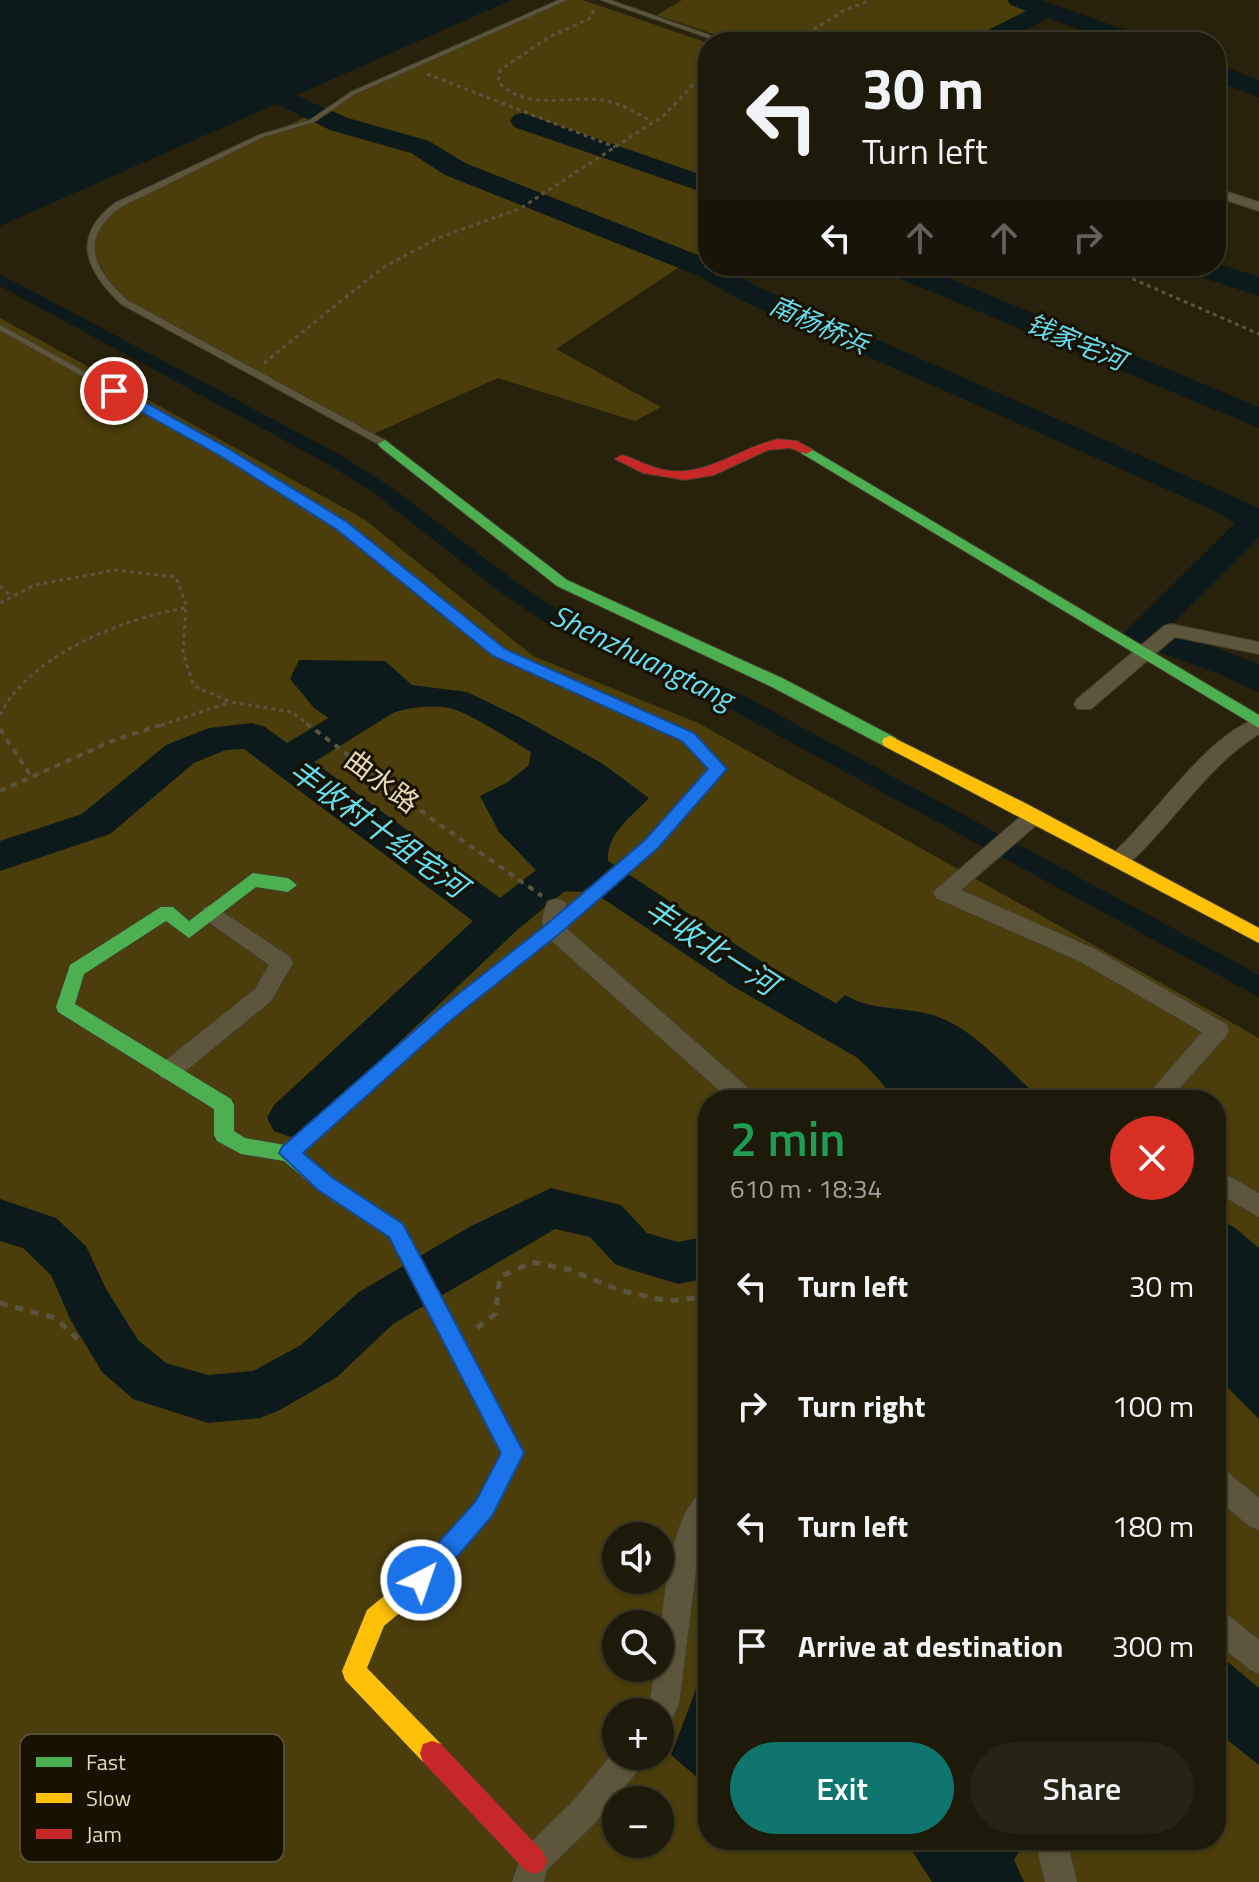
<!DOCTYPE html>
<meta charset="utf-8">
<style>
body{margin:0;font-family:"Titillium Web","Noto Sans SC",sans-serif;background:#262312;color:#f1f3f6;height:100vh;display:flex;flex-direction:column;font-size:30px;white-space:nowrap}
*{box-sizing:border-box;margin:0}
p{font-size:26px;color:#a1a19c}
.icon{flex:none;width:44px;height:44px;fill:none;stroke:currentColor;stroke-width:2;stroke-linecap:round;stroke-linejoin:round}
.map{position:relative;flex:1;overflow:hidden}
.panel{position:absolute;left:698px;top:1090px;width:528px;height:760px;display:flex;flex-direction:column;background:#1e1a09;border-radius:32px;box-shadow:0 2px 6px #0004,0 0 0 2px #3c382a}
.panel>*{flex:none}
.guide{position:absolute;left:698px;top:32px;width:528px;height:244px;border-radius:32px;box-shadow:0 2px 6px #0004,0 0 0 2px #3c382a;background:#1e1a09;color:#f1f3f6;overflow:hidden}
.buttons{position:absolute;left:602px;top:1522px;display:grid;gap:16px}
.buttons a{display:grid;place-items:center;width:72px;height:72px;border-radius:50%;background:#1e1a09;box-shadow:0 2px 6px #0004,0 0 0 2px #3c382a;font-size:40px}
.pin{position:absolute;display:grid;place-items:center;width:68px;height:68px;color:#fff;margin:-34px;border:4px solid #fff;border-radius:50%;box-shadow:0 2px 8px #0007}
.me{position:absolute;width:88px;margin:-44px;rotate:41deg;stroke-linejoin:round;filter:drop-shadow(0 0 6px #0008)}
.turn{display:flex;align-items:center;gap:28px;height:168px;padding:0 32px;font-size:36px}
.turn .icon{width:104px;height:104px;stroke-width:2.5}
.turn b{display:block;font-size:56px;line-height:68px}
.lanes{display:flex;align-items:center;height:76px;padding:0 32px;background:#0003;justify-content:center;gap:40px;direction:ltr}
.lanes .off{opacity:.35}
.round{display:grid;place-items:center;flex:none;width:84px;height:84px;border-radius:42px;background:#262312}
.headline{display:flex;align-items:center;justify-content:space-between;height:136px;padding:0 32px}
h1{font-size:48px;font-weight:600;line-height:60px;color:#1e9e55}
.primary-button{display:flex;gap:16px;margin-top:auto;padding:16px 32px}
.primary-button a{flex:1;height:92px;border-radius:48px;background:#0f766e;color:#fff;font-size:32px;font-weight:600;line-height:92px;text-align:center}
.primary-button a+a{background:#262312;color:#f1f3f6}
ul{padding:0;list-style:none}
li{display:flex;align-items:center;gap:24px;height:120px;padding:0 32px}
li div{flex:1}
li b{display:block;font-size:30px}
li em{font-style:normal}
.map>svg:first-child{display:block}
</style>
<div class="map">
<svg width="1259" height="1882" viewBox="0 0 1259 1882">
<rect width="100%" height="100%" fill="#28220c"/>
<path fill="#4c3e0a" fill-rule="evenodd" d="M565,0H583L708,43V248L556,349L661,407L635,421L498,378L371,435L116,295L91,247L105,212C257,139 410,68 565,0Z
M682,0H1009L1037,10L978,42H737L657,15Z
M0,318L364,519L533,656L698,723L1259,1038V1882H0ZM708,1100H1216V1840H708ZM616,1536H660V1580H616ZM616,1624H660V1668H616ZM616,1712H660V1756H616ZM616,1800H660V1844H616Z"/>
<path fill="#0c1a1b" d="M0,0H511L0,226Z
M299,660L385,661L412,685L467,692L521,718L603,764L649,798C629,819 602,837 609,868L582,892L556,891L499,832L480,796L508,782L529,765L531,752C512,741 467,711 449,708C413,702 379,716 348,732L314,708L290,679Z
M845,995C872,1011 899,1006 929,1014C974,1026 1007,1070 1042,1100H894C872,1067 846,1045 812,1027Z
M1216,1219L1234,1227L1259,1248V1419L1216,1376Z
M708,1644V1771L698,1778L671,1755L704,1668Z
M1216,1652L1259,1688V1765L1216,1731Z
M905,1840H1026L1014,1860L1024,1882H932Z"/>
<g fill="none" stroke-linecap="round" stroke-linejoin="round">
<path fill="#0c1a1b" fill-rule="evenodd" d="M0,274L342,456L391,487L512,579L565,615L744,696L1259,975V997L728,708L549,625L496,589L377,495L328,464L0,286Z"/>
<path fill="#0c1a1b" fill-rule="evenodd" d="M1007,0H1041L1145,37L1148,42H1113L1048,18L1002,42H971L974,37L1026,11L1011,5Z
M1216,64L1259,80V97L1216,81Z
M288,92L348,118L429,141L465,163L708,259V266H723L758,287L1259,508V538L1167,629L1259,664V692L1219,674L1129,641L1124,633L1235,523L1211,509L738,299L699,276L445,175L411,153L330,130L279,105L275,100L279,95Z
M523,113L708,177V194L514,127L510,121L514,115Z
M1216,263L1259,277V296L1186,272L1182,266H1216Z
M880,266H919L1259,407V428L884,272Z
M388,686L401,690L407,699L401,708L314,762L500,898L541,866L534,863L528,853L534,843L548,838L590,849L764,963L986,1087L993,1100H931L734,987L577,881L516,931L306,1131L290,1137L274,1131L267,1118L274,1105L473,921L244,749L226,750L194,763L110,834L0,871V841L82,814L166,745L209,728L252,723L265,727L287,743L375,690Z
M551,1188L621,1205L647,1233L678,1242L708,1236V1278L678,1284L632,1270L615,1264L590,1237L555,1229L393,1324L337,1377L278,1411L260,1418L208,1423L133,1399L102,1372L70,1319L51,1275L23,1248L0,1241V1199L56,1218L86,1246L106,1289L138,1340L166,1363L208,1375L253,1371L301,1345L359,1292L471,1226Z"/>
<defs>
<path id="lane" d="M559,0H567L355,94L314,122L263,137L121,207C78,238 93,269 127,300L388,442V446H382L121,304C86,270 70,237 115,203L259,135L310,120L351,92Z
M601,0H610L729,42H720Z
M0,325L227,450L345,523L502,651L692,735L723,769L656,847L557,932L449,1018L294,1155L290,1156L286,1155L284,1151L286,1147L441,1012L549,926L648,841L712,769L684,739L496,655L339,527L221,454L0,330Z"/>
<path id="street" d="M1216,188L1259,202V211L1216,197Z
M1171,624L1259,642V654L1175,637L1091,709H1077L1074,704L1077,699L1164,626Z
M1259,718V734C1205,767 1173,825 1126,866H1112L1108,860L1112,854C1154,818 1207,733 1259,718Z
M1034,809L1041,811L1044,816L1041,821L961,890L1095,949L1226,1024L1229,1030L1226,1036L1169,1100H1143L1202,1032L1079,961L936,898L933,892L1027,811Z
M556,899L564,901L567,907L564,926L754,1093L758,1100H730L545,935C540,926 543,911 548,901Z
M212,905L290,957L293,963L271,1001L177,1078L169,1080L161,1078L157,1071L161,1064L255,989L269,965L204,919L201,913L204,907Z
M1216,1169L1259,1193V1217L1216,1192Z
M1216,1467L1226,1471L1259,1498V1530L1249,1526L1216,1498Z
M708,1489V1528L696,1570L679,1704L670,1723L660,1727V1712H644L650,1699L655,1668H660C660,1628 666,1506 708,1489Z
M1216,1609L1226,1613L1259,1640V1674L1249,1669L1216,1642Z
M616,1749V1756H645L641,1767L596,1822L547,1870L544,1882H512L523,1850L574,1800Z
M1035,1840H1067L1077,1882H1045Z"/>
<path id="fast" d="M385,440L567,580L784,679L896,738L898,742L890,748L884,746L772,687L557,586L380,447L378,444Z
M806,446L1259,715V728L801,453V447Z
M253,873L288,878L297,885L288,892L256,887L189,938L166,921L84,974L75,1004L231,1099L234,1105V1131L245,1138L296,1147L332,1178L403,1225L524,1453L502,1498L494,1501L486,1498L483,1490L501,1453L389,1237L318,1190L284,1161L241,1154L217,1141L214,1135V1109L58,1012L56,1007L70,965L161,907H173L189,921Z"/>
<path id="slow" d="M890,736L1027,804L1259,928V943L884,746L882,742L884,738Z
M494,1479L502,1482L505,1490L492,1517L429,1588L384,1626L367,1668L441,1744L444,1753L441,1762L432,1765L423,1762L345,1680L342,1671L367,1610L413,1572L476,1501L486,1482Z"/>
<path id="jam" d="M778,439L797,441L813,450L806,454L790,448L768,450L714,475L685,480L643,473L615,459L622,455C636,459 649,467 664,470C705,478 739,448 778,439Z
M432,1741L441,1744L543,1852L547,1861L543,1870L534,1874L525,1870L423,1762L420,1753L423,1744Z"/>
</defs>
<use href="#lane" stroke="#433e2c" stroke-width="2"/>
<use href="#street" stroke="#433e2c" stroke-width="2"/>
<use href="#fast" stroke="#433e2c" stroke-width="2"/>
<use href="#slow" stroke="#433e2c" stroke-width="2"/>
<use href="#jam" stroke="#433e2c" stroke-width="2"/>
<path stroke="#5b5540" stroke-width="3" stroke-dasharray="4 4" stroke-linecap="butt" d="M594,10L589,19L549,37L500,70L498,82C528,111 563,96 600,100C619,102 636,112 652,122
M793,42L841,12L870,0
M427,74L615,147
M1103,266L1259,334
M264,363L382,268L438,238L521,208L663,116L697,81L708,76
M0,586L11,596
M0,603L35,585L116,570L176,577L186,605L183,653L194,686L231,702L292,712L309,725
M0,715C29,655 124,618 186,608
M161,725L228,703"/>
<path stroke="#5b5540" stroke-width="4" stroke-dasharray="6 6" stroke-linecap="butt" d="M306,723L436,822L542,896
M0,729L31,776
M0,791L112,741L167,723"/>
<path stroke="#5b5540" stroke-width="5" stroke-dasharray="8 8" stroke-linecap="butt" d="M0,1303L55,1318L80,1341
M477,1328L495,1314L500,1277L532,1262L570,1270L619,1290L667,1301L708,1297"/>
<use href="#lane" fill="#5e563c" fill-rule="evenodd"/>
<use href="#street" fill="#5e563c" fill-rule="evenodd"/>
<use href="#fast" fill="#4caf50" fill-rule="evenodd"/>
<use href="#slow" fill="#ffc107" fill-rule="evenodd"/>
<use href="#jam" fill="#c62828" fill-rule="evenodd"/>
</g>
<path fill="#1a73e8" stroke="#114b97" stroke-width="2" d="M109,388H119L229,449L347,522L505,649L694,733L727,769L658,848L559,934L451,1020L303,1153L333,1178L403,1224L524,1453L492,1516L430,1588L421,1591L413,1588L410,1580L413,1571L476,1501L501,1453L389,1237L318,1190L279,1153L282,1147L438,1010L547,924L645,840L708,769L682,741L493,656L336,529L219,455L109,394Z"/>
<g text-anchor="middle" stroke-width="6" stroke-linejoin="round" paint-order="stroke">
<g font-size="26" font-style="italic" fill="#64def5" stroke="#181100">
<text transform="translate(819 325) rotate(24)" y="9">南杨桥浜</text>
<text transform="translate(1076 342) rotate(23)" y="9">钱家宅河</text>
</g>
<g font-size="28" fill="#e5d9b6" stroke="#181100">
<text transform="translate(382 781) rotate(37)" y="10">曲水路</text>
</g>
<g font-size="30" font-style="italic" fill="#64def5" stroke="#181100">
<text transform="translate(642 657) rotate(26)" y="10">Shenzhuangtang</text>
<text transform="translate(378 829) rotate(36)" y="10">丰收村十组宅河</text>
<text transform="translate(711 947) rotate(33)" y="10">丰收北一河</text>
</g>
</g>
<rect x="20" y="1734" width="264" height="128" rx="12" fill="#181100" stroke="#564d37" stroke-width="2"/>
<rect x="36" y="1757" width="36" height="10" fill="#4caf50"/>
<rect x="36" y="1793" width="36" height="10" fill="#ffc107"/>
<rect x="36" y="1829" width="36" height="10" fill="#c62828"/>
<g font-size="22" fill="#e5d9b6">
<text x="86" y="1770">Fast</text>
<text x="86" y="1806">Slow</text>
<text x="86" y="1842">Jam</text>
</g>
</svg>
<div class="buttons">
<a><svg class="icon" aria-label="sound" viewBox="0 0 24 24"><path d="M4 9h4l5-4v14l-5-4H4zM17 9q2 3 0 6"/></svg></a>
<a><svg class="icon" aria-label="search" viewBox="0 0 24 24"><circle cx="10" cy="10" r="6"/><path d="M15 15l6 6"/></svg></a>
<a>+</a>
<a>−</a>
</div>
<div class="pin" style="left:114px;top:391px;background:#d93025"><svg class="icon" aria-label="arrive" viewBox="0 0 24 24"><path d="M6 21V4h12l-3 4 3 4H6"/></svg></div>
<svg class="me" style="left:421px;top:1580px" viewBox="-20 -20 40 40"><circle r="17" fill="#1a73e8" stroke="#fff" stroke-width="3"/><path d="M0-11L8 9 0 5-8 9z" fill="#fff"/></svg>
<div class="guide">
<div class="turn"><svg class="icon" aria-label="left" viewBox="0 0 24 24"><path d="M17 20v-9H6M10 6l-5 5 5 5"/></svg><div><b>30 m</b>Turn left</div></div>
<div class="lanes"><svg class="icon" aria-label="left" viewBox="0 0 24 24"><path d="M17 20v-9H6M10 6l-5 5 5 5"/></svg><svg class="icon off" aria-label="ahead" viewBox="0 0 24 24"><path d="M12 20V5M6 11l6-6 6 6"/></svg><svg class="icon off" aria-label="ahead" viewBox="0 0 24 24"><path d="M12 20V5M6 11l6-6 6 6"/></svg><svg class="icon off" aria-label="right" viewBox="0 0 24 24"><path d="M7 20v-9h11M14 6l5 5-5 5"/></svg></div>
</div>
<section class="panel">
<div class="headline"><div><h1>2 min</h1><p>610 m · 18:34</p></div><a class="round" style="background:#d93025;color:#fff"><svg class="icon" aria-label="close" viewBox="0 0 24 24"><path d="M6 6l12 12M18 6L6 18"/></svg></a></div>
<ul>
<li><svg class="icon" aria-label="left" viewBox="0 0 24 24"><path d="M17 20v-9H6M10 6l-5 5 5 5"/></svg><div><b>Turn left</b></div><em>30 m</em></li>
<li><svg class="icon" aria-label="right" viewBox="0 0 24 24"><path d="M7 20v-9h11M14 6l5 5-5 5"/></svg><div><b>Turn right</b></div><em>100 m</em></li>
<li><svg class="icon" aria-label="left" viewBox="0 0 24 24"><path d="M17 20v-9H6M10 6l-5 5 5 5"/></svg><div><b>Turn left</b></div><em>180 m</em></li>
<li><svg class="icon" aria-label="arrive" viewBox="0 0 24 24"><path d="M6 21V4h12l-3 4 3 4H6"/></svg><div><b>Arrive at destination</b></div><em>300 m</em></li>
</ul>
<div class="primary-button"><a>Exit</a><a>Share</a></div>
</section>
</div>
